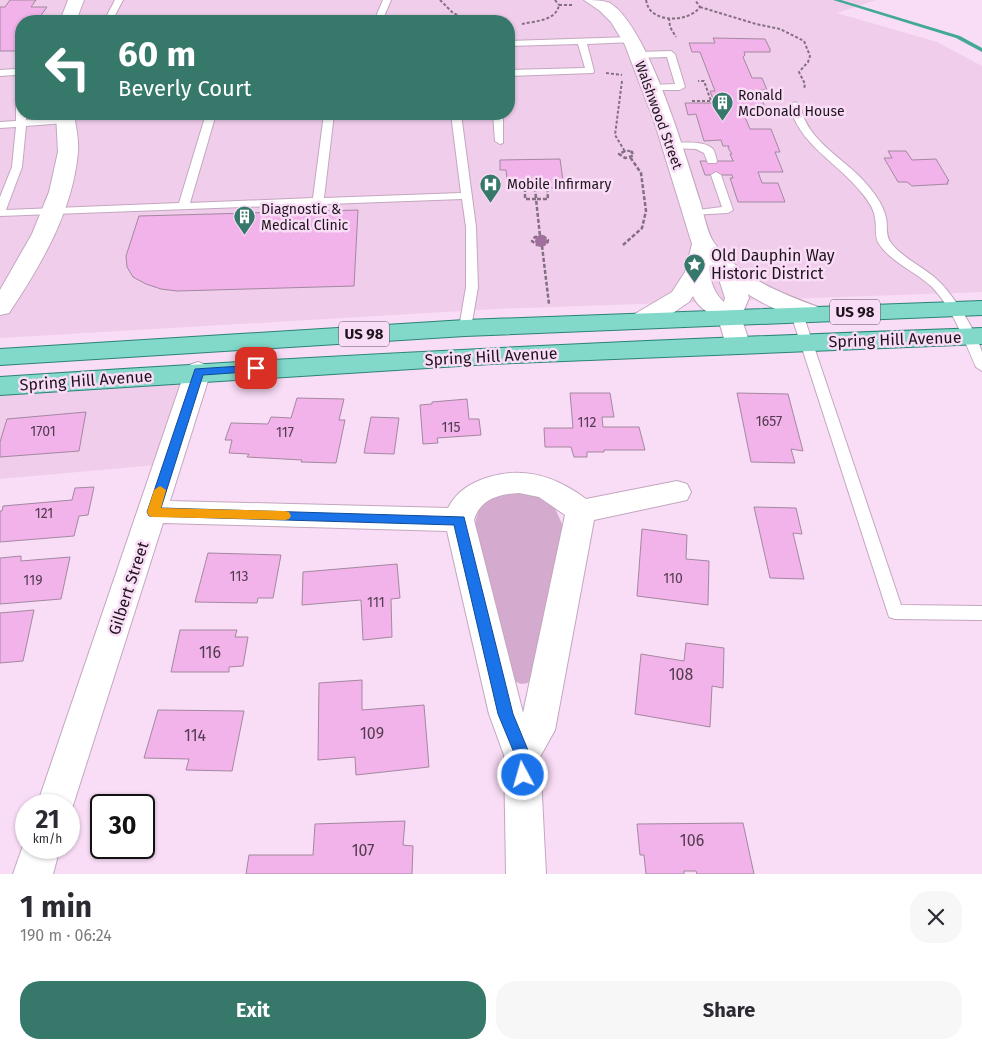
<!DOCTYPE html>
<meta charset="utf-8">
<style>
body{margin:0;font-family:"Fira Sans",sans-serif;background:#f7f7f7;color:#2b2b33;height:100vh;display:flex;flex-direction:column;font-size:19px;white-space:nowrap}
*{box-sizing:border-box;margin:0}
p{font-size:16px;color:#7c7c81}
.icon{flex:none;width:28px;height:28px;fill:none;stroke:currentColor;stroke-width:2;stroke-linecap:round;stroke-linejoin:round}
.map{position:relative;height:874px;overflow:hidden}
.side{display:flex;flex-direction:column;background:#fff;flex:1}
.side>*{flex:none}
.top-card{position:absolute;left:15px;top:15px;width:500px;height:105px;border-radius:20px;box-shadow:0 1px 4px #0004;background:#36796b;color:#fff;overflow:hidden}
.speed{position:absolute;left:15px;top:794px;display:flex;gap:10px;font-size:25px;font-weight:700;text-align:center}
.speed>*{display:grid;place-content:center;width:65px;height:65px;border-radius:50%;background:#fff;box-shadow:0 1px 4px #0004;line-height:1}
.speed small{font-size:12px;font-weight:400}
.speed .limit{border:2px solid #111;border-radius:8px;background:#fff;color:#111}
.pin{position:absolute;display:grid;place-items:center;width:42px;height:42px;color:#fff;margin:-21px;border-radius:10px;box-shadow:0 2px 8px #0006}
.me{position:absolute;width:55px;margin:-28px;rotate:354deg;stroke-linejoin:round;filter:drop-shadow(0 0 4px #0008)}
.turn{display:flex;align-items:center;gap:18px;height:105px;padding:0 20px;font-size:22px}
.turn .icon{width:65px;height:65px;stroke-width:2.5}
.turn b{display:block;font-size:35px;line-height:42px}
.round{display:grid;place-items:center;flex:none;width:52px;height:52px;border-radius:20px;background:#f7f7f7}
.head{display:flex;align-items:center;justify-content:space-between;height:85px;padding:0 20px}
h1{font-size:30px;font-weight:700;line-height:38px}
.cta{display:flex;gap:10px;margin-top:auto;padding:10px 20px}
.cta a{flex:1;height:58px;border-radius:20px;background:#36796b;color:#fff;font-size:20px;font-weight:700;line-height:58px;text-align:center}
.cta a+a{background:#f7f7f7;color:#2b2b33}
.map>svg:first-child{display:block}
</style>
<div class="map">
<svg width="982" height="874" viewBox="0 0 982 874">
<rect width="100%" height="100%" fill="#f9dcf5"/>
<path fill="#f1cdec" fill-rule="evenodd" d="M0,0H876L837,13L937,42L982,66V292L496,309L0,338ZM21,21H509V114H21Z
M184,380L156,465L0,479V394Z"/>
<path fill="#d4abce" d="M526,490L553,504L563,526L534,678C528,684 522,686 515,681L509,673L475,525C479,494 501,494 526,490Z"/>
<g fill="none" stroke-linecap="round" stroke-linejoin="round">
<path fill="#42a995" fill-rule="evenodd" d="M833,0H841L960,36L982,48V52L956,38Z"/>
</g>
<path fill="#f1b3e9" stroke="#a3889f" d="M10,0H36L31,7H47L37,21H21V43L15,51H0V7H5Z
M713,38L765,39L770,49V52H744L745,55L743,57L752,78H762L767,90H758L766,110H742L750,129H771L780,152H775L783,172H758L762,183H778L785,202H738L730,178H733L732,175H705L700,161H734L732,159L730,154H732L728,148L729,146H723L721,140L704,141L696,114L688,115L685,103H719L718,99H713L710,91H715L700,52H692L689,43H715Z
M888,151H906L912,160L936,159L949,181L947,182L948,184L912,186L907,182H898L884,158H892Z
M560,159L564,188H508L506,170H500V160Z
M358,210L354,286L177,291L161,289L146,284L133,277L127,267L126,256L139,216Z
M570,393H610L614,417H602L603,427H639L645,450H604V452H587V457H574L571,447H545L544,428H573Z
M737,393L788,394L803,451L791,449L795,463L751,462Z
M297,398L344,399L339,420H345L336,463L301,462L302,460L247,457L249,454L229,453L232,440H225L231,423L268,424L271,417L291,418Z
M467,399L469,419H479L481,435L437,438L438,443L423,444L420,405L432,404V402Z
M86,412L79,451L0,457V442L7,419Z
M371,417L399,418L394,454L364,453Z
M94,487L88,515L79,516L74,536L0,542V511H2L3,506L72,500L75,488Z
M754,507L796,508L802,534L793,533L804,579L770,578Z
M642,529L687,535L686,559L709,561L708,605L637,596Z
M208,553L281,555L273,598H258L257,603L195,602Z
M21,556V561L70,557L61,599L0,604V558Z
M397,564L400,598L391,599L392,637L363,640L361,600L302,605L303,572Z
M34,610L23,661L0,663V613Z
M180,630H237L235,637H248L243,666L229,667V672H171Z
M686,643L724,648L723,688L712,686L710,727L635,714L641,654L684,661Z
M362,680V710L424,705L429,767L356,775L355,757L318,760L319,683Z
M158,710L244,711L232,771L186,770L189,759L144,758Z
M405,821L403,845L413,846L412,874H246L249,855H313L315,824Z
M743,823L754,874H697L696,871H684V874H646L644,855H640L637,824Z"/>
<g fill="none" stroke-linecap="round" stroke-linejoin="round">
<defs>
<path id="lane" d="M115,0H123L112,21H104Z
M383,0H391L382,21H374Z
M631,37L635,40L634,42L587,44L594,71L593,73L509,76V70L585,68L578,44L509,46V41Z
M671,51L675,54L685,87L680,90H648L646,88L651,85L675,84L667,57L638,58L634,55L638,52Z
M16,69L21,71V77L15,75L0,76V70Z
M21,86V114H26V120L65,117L70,120L65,123L26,126L22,167L6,210L179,203L206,114H216L190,203L313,198L324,114H334L324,198L461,193L451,114H461L476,227L478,287L471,328L465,332L459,328L466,287V227L462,199L0,216V197L12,167L16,127L0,128V122L16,121V89Z
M795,102L800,105C806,139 840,156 862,179C872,190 883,203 886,218C888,226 885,236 891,243C902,257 919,265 933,276C951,290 976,330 982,352C982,358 982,365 982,371L976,367C964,340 953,309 932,287C916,272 892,263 879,244C874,236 877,227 875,218C874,208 867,199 861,192C838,163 797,143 790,105Z
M493,114H503V143L500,144L495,141Z
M672,143C683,143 704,140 713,149C715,152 716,158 717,161L716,163H708L704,153L696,149L668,148V144Z
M716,172L721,175L733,210L728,213L690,215L689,213L690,211L722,207L711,175Z
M797,310L803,314L901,605L982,606V620L895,619L889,617L791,314Z"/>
<path id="street" d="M68,0H84L76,21H60Z
M584,0C593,0 602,0 610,3C649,28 685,155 700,201C704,214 707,234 715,244C743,279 780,293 821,308L824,313L821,318C801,323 764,305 748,294L749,298L741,317L750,344L746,350L737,352L728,350C723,341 723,326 716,319C708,311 698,308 693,296L689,302C673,312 653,331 633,325L630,320L633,315L672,292L685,272L692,244L655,124L625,45L611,22L600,11ZM710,265L717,273L725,298L724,302C714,294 708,277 710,265Z
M56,114H74C76,127 79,140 78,152C73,211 41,265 9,313L0,315V290L32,234L49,192L58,152Z
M198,362L207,365L211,371L170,501L448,508C457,491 470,483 489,477C525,466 557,477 586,499L677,481L687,484L691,492L687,500L594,520L555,730L540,757L546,874H506L504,755L489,714L447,531L163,523L69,818V805H37L185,371L189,365ZM519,493L539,497L565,515L523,713L474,520C480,499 499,494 519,493Z
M26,837V848H60L53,874H13Z"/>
<path id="primary" d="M982,301V315L465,336L0,365V349L465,320Z
M982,328V344L491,364L0,395V377C327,355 654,339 982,328Z"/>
</defs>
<use href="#lane" stroke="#c3a7bf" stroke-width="2"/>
<use href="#street" stroke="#c3a7bf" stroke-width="2"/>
<use href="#primary" stroke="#298476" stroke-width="2"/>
<path stroke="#826f7f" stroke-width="2" stroke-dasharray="3 2" stroke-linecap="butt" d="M440,0L453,13L470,21
M555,0L559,5
M646,0C647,4 648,8 651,11C663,23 691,20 700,7L695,0
M559,5H573
M700,7L756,24L780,29L804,41L810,56L808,62L799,72L805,84L804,89
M669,18L670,27L676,37
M522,24C535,21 556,21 559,5
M606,73L622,75
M622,81L615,135L624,150
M692,101H711L704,81H698
M623,152L626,150L632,152"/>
<path stroke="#826f7f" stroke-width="2.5" stroke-dasharray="4 2" stroke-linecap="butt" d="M625,151L619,154L625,158L633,156L632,152L628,151
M525,188V199H536L540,236
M535,188L536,199H548L547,188
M543,236L548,240L547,244L537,245L532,241L535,237Z
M623,245L642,228L646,211L641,173L630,157
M542,246L549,304"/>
<use href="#lane" fill="#fff" fill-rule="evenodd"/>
<use href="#street" fill="#fff" fill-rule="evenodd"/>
<use href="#primary" fill="#82d9ca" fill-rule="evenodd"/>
</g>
<circle fill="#a36f9f" cx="541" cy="241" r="6"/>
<path fill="#1a73e8" stroke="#114b97" d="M256,365L260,366L262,368L260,371L203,375L161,508L464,517L513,714L530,755L531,775L528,780L523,782L518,780L515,775V755L498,714L454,525L149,516L147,512L195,369Z"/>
<path fill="#f59e0b" d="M160,486L166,490L161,508L285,511L289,512L291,516L289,519L285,520L153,517L149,516L147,512L154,490Z"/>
<defs>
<symbol id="building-pin" viewBox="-11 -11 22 30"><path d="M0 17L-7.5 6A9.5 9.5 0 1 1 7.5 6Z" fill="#36796b" stroke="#f9dcf5"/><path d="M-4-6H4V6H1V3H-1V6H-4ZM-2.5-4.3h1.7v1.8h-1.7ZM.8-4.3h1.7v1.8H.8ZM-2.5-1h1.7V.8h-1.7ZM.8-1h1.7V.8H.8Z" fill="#fff"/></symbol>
<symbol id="hospital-pin" viewBox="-11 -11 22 30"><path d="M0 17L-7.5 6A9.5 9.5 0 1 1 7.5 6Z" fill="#36796b" stroke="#f9dcf5"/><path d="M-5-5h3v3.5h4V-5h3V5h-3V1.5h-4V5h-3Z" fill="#fff"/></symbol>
<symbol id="sight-pin" viewBox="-11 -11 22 30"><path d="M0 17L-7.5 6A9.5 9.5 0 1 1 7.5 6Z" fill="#36796b" stroke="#f9dcf5"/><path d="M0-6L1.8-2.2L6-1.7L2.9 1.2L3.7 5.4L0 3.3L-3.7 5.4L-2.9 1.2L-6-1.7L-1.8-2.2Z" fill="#fff"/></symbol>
</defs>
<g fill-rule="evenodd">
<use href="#building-pin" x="710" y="90" width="25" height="34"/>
<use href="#hospital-pin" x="478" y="172" width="25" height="34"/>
<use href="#building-pin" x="232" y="204" width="25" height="34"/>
<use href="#sight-pin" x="682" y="252" width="25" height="34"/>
</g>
<g text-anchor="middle" stroke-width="5" stroke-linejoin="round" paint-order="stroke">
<g font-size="14" fill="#1e141d" stroke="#f9dcf5" text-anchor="start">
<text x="738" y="100">Ronald<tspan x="738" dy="16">McDonald House</tspan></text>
<text x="507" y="189">Mobile Infirmary</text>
<text x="261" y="214">Diagnostic &amp;<tspan x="261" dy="16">Medical Clinic</tspan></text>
</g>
<g font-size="14" fill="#1e141d" stroke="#f9dcf5">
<text transform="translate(659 115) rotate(70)" y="5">Walshwood Street</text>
</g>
<g font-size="14" fill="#533c50">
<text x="769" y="426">1657</text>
<text x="587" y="427">112</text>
<text x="451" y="432">115</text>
<text x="43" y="436">1701</text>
<text x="285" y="437">117</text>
<text x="44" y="518">121</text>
<text x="239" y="581">113</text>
<text x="673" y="583">110</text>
<text x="33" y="585">119</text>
<text x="376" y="607">111</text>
</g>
<g fill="#f9dcf5" stroke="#60505e" stroke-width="1">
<rect x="830" y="299.5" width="50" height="25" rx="4"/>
<rect x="339" y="321.5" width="50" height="25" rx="4"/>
</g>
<g font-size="15" font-weight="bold" fill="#1e141d">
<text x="855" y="317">US 98</text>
<text x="364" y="339">US 98</text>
</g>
<g font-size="16" fill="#1e141d" stroke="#f9dcf5" text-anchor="start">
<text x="711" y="261">Old Dauphin Way<tspan x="711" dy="18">Historic District</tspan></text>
</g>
<g font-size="16" fill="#1e141d" stroke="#f9dcf5">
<text transform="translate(895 339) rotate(-2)" y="6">Spring Hill Avenue</text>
<text transform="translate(491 356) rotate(-3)" y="6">Spring Hill Avenue</text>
<text transform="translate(86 380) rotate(-4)" y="6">Spring Hill Avenue</text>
<text transform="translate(128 588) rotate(-72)" y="6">Gilbert Street</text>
</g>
<g font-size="16" fill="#533c50">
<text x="210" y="658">116</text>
<text x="681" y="680">108</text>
<text x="372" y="739">109</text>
<text x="195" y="741">114</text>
<text x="692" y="846">106</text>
<text x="363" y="856">107</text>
</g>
</g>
</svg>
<div class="speed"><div>21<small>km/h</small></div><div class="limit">30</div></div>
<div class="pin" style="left:256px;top:368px;background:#d93025"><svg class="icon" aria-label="arrive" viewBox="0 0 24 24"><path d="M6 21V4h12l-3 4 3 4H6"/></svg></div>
<svg class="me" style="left:523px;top:775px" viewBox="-20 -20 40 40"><circle r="17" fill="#1a73e8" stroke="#fff" stroke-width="3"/><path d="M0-11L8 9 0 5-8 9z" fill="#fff"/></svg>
<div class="top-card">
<div class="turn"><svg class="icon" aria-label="left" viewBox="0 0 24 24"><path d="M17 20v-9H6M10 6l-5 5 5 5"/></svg><div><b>60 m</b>Beverly Court</div></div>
</div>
</div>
<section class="side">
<div class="head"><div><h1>1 min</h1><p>190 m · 06:24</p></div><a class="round"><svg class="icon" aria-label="close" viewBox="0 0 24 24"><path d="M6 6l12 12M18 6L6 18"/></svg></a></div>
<div class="cta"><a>Exit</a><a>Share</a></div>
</section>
